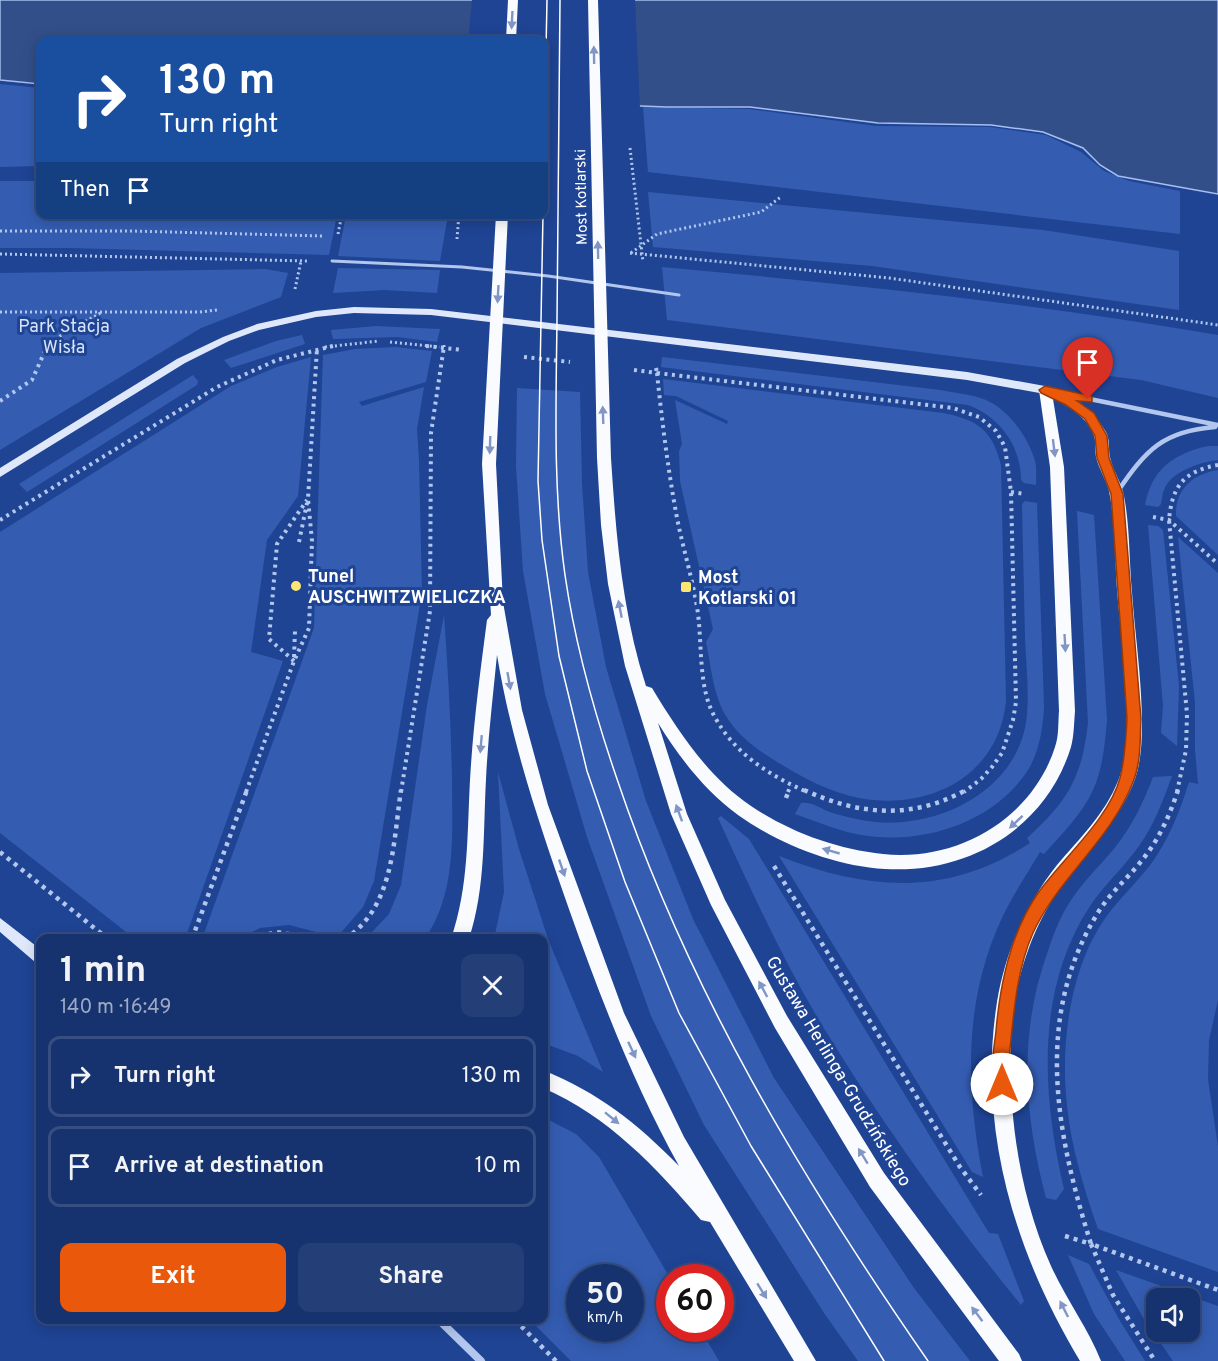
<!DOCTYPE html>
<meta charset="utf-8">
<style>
body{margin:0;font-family:Overpass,sans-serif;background:#243f77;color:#f1f3f6;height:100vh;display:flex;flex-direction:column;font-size:22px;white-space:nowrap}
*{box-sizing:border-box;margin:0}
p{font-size:20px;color:#9eaac3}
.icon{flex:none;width:33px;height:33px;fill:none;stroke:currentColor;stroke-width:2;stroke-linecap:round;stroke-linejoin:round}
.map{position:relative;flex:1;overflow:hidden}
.side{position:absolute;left:36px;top:934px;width:512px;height:390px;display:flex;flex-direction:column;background:#17336f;border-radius:12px;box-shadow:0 3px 15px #0003,0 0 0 2px #364e82}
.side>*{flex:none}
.hud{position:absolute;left:36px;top:36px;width:512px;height:183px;border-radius:12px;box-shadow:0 3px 15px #0003,0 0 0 2px #364e82;background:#1a4fa0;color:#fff;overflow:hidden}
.buttons{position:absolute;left:1146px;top:1288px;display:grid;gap:12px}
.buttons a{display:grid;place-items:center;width:54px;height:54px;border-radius:12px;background:#17336f;box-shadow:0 3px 15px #0003,0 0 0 2px #364e82;font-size:30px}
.speed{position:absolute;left:566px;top:1264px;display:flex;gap:12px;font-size:30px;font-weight:700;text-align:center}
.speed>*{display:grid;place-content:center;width:78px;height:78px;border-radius:50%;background:#17336f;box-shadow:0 3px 15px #0003,0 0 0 2px #364e82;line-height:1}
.speed small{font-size:15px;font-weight:400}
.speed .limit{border:9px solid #d22;background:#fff;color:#111}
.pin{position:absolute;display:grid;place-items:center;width:51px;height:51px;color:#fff;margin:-62px -26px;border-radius:50% 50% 50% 0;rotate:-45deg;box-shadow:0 0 6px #0007}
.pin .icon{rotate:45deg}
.me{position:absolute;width:66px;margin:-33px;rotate:0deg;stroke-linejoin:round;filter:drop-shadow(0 0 4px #0008)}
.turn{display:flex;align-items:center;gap:21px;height:126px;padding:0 24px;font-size:27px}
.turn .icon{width:78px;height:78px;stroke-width:2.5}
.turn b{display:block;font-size:42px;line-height:51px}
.then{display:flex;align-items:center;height:57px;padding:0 24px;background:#0003;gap:12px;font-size:22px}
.round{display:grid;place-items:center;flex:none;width:63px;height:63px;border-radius:12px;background:#243f77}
.summary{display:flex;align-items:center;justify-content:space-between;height:102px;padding:0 24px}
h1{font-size:36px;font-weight:700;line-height:45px}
.action{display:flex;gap:12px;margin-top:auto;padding:12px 24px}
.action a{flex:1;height:69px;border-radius:12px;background:#ea580c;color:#fff;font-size:24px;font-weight:700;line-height:69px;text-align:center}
.action a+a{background:#243f77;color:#f1f3f6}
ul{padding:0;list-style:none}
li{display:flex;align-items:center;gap:18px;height:81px;margin:0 12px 9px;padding:0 12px;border:3px solid #364e82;border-radius:12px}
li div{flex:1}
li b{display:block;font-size:22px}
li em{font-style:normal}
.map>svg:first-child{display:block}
</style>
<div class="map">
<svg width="1218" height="1361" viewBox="0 0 1218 1361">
<rect width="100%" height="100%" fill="#1f4494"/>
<path fill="#345db2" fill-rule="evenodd" d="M0,84L40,88V166L0,167Z
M643,107L749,109L876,126L990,127L1046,135L1081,152L1104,171L1129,181L1180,191V234L648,172Z
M0,181H40V214L337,215L329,255L69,248H0Z
M648,192L1043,230L1179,251V310L872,266L653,247Z
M346,215H448L440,261L338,256Z
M662,267C848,284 1034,303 1218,335V398L1141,380L667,320Z
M338,268L440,270L437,293L385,290L333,293Z
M265,269L288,273L281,297L201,328L0,450V273Z
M376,326L440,329L437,342L397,337L333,339L331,330Z
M302,335L305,344L231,368L224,360L276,341Z
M395,347L432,351L426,382L359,402L362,406L424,387L417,429L419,461L422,592L374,881L363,907L339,935L332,936L289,925L260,928L238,939H202L314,628L323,355L355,349Z
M311,357L298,496L267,540L251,652L283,661L185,939H135L0,833V532L231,386L277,367Z
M662,357L940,390C955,393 971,394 986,400C1009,410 1028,437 1035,461C1037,468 1036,477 1036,485L1024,483L1021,480C1021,446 1000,417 968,405L661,367Z
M193,375L198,381L197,385L27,492L19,484Z
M663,379L943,413C978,420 992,430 1001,465L1006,701C999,776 929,811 859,798C833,793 807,780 784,766C762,753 740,739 726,716C713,695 711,665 706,642L713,629L680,481L679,451L682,444L675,400L727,424L728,421L676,396L664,395Z
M517,388L580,392L582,484L588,572L606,667L646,801L693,919L774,1078L914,1288L970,1361H858L824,1313L704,1125L651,1016L587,837L545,694L523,571L516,466Z
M1208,446H1218V460C1201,462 1171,471 1164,490C1162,494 1162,500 1161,504L1158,507L1145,505C1152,469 1173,454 1208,446Z
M1218,470V555L1176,516C1175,490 1192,474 1218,470Z
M1025,501L1037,503L1044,706C1043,729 1039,754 1026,773C991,824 921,845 861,835C839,831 817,822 795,814L801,803C811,802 818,807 827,811C850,819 879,825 903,822C959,817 1016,782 1026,723C1030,695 1026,665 1025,637C1024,592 1023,548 1022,504Z
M1077,511L1094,515L1107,720C1105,743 1103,768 1093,790C1083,813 1061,835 1044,854L1040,852C1027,874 1012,896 1001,920C963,1003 966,1090 983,1177L972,1172L779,856C868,891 947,897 1030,843L1027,838C1067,802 1082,778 1088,723Z
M1148,525L1158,526L1163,530L1179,686L1177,746L1161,733L1163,706Z
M1178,537L1218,573V1000L1209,1040L1208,1080L1218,1146V1272L1098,1229C1084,1189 1071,1147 1067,1105C1060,1045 1070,967 1106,917C1120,898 1137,882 1151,864C1169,839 1180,811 1189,782L1198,784L1195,750V703Z
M444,615C448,670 451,724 452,780C452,835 457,891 425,939H362L370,934L389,914L401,885L427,705Z
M498,772L519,849L548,939L603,1072L578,1056L543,1043V939H494L504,892Z
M1172,776C1163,801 1154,825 1139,846C1124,867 1104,885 1090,906C1035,990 1042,1095 1064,1189L1056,1200L1046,1198C1024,1114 1018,1034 1048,951C1053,936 1059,919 1068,905C1081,883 1101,865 1117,845C1133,824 1144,801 1153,777Z
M721,816L749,839L989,1233L998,1234L1024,1301L1021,1305C950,1218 884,1126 825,1030C784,963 751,890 718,818Z
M543,1117L576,1134L599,1157L670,1278L669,1329H700L719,1361H571L530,1320H543ZM579,1278H630V1329H579Z
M1068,1255L1089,1264L1120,1321L1145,1361H1125L1094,1314Z
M1116,1270L1218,1306V1361H1173L1145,1321ZM1156,1299H1190V1332H1156Z"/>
<path fill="#334f8a" stroke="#a6bff0" stroke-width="1.5" d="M0,0H1218V194L1118,176L1100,165L1083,148L1043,132L991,125L878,123L750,107H666L543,102V40H40V84L0,80Z"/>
<path fill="#1f4494" d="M472,0H635L640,108L543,105V40H468Z"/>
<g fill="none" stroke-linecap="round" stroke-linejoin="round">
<path stroke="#b2c6ee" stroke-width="3" stroke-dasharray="2 3" stroke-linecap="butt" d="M630,148L643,262
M0,231H132L323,236
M338,234L342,214
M457,239L459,214
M630,253L889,278L1218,325
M631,253L657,234L761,212L782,196
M0,254L308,261
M295,289L301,261
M0,312H200L217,310
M390,342L440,347
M49,347L60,336L102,312
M325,347L379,341
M444,347V345"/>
<path stroke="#b2c6ee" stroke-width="4" stroke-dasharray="3 4.5" stroke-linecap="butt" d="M426,346L463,350
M524,357L570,362
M656,368L657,373
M634,370L657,373
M657,373L953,408L979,417L996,431L1005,447L1011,492L1016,702L1013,720L1002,753L992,767L981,779L964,792
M657,373C662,421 668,470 677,518C683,548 692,577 697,607C703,643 697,688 716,719C736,755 771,776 807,792
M0,401L32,380L45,351L50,346
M1011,492L1025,494
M1153,517L1169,520L1218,564
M0,520L217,387L277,360L333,346
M299,542L307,503
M294,657L295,631
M294,661L269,639L277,544L307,500
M246,792L294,661L309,628L312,541L308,499L317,348
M401,792L430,611L431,433L444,346
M788,792L791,785
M1177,792L1186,750L1187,714L1169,520C1172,486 1184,471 1218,465"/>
<path stroke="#b2c6ee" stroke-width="4.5" stroke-dasharray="4 5" stroke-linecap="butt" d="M804,790C859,815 911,820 966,790
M1178,790C1170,815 1159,839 1143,859C1129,877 1111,892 1099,911C1033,1016 1056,1133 1091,1244L1218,1290
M786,798L789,790
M0,852L108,939
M774,866L960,1167L981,1195
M192,939L247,790
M251,939L276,932L318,939
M345,939C394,907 393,843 401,790
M1065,1236L1091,1244L1113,1295L1155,1361
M515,1320L556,1361"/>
<path stroke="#b2c6ee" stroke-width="3" d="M332,261L462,267L548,276L679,295"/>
<path stroke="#b2c6ee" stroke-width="4.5" d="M1065,394L1218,425
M1118,491C1146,450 1163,431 1215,427"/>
<path stroke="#b2c6ee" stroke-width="8" d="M439,1320L481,1361"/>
<path fill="#dfe8fa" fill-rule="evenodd" d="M354,307L431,309L967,372L1045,386L1050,390L1045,394L967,380L431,315L354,313L316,317L259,330L229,341L185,363L0,477V468L177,359L223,337L257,324L316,311Z
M0,918L40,949V963L35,962L0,932Z"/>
<path fill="#f9fbff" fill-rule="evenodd" d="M508,0H518L516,40H506Z
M588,0H598L611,458C616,535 622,612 646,686L652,688C678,731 708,777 751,806C790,832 836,849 883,854C957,862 1032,819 1055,747C1059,736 1058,723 1059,711L1050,467L1039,390L1041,387C1062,382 1098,415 1107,434C1110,442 1108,452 1111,461C1114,472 1122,484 1124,496C1130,527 1129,561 1132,592C1135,641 1151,735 1135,779C1121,817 1093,845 1069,876C1032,923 1013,981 1011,1041C1008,1116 1020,1197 1051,1266C1066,1299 1088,1328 1101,1361H1080C1015,1253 977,1129 997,1002C1005,953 1026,904 1057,865C1079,839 1105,814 1118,781C1136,738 1121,639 1117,590C1115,559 1115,526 1110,496C1108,482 1099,470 1096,457C1095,450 1096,442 1094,436C1088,418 1069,406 1053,399L1064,467L1075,711C1074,723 1074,736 1071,747C1046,828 969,874 885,869C834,866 779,844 738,815C705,791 679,757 658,723L687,814L725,900L787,1016L884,1173L1019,1354L1022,1361H999L870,1187L775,1028L711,905L671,814L625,666L608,584L601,525L597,458Z
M496,214H508L496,464L503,602L522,710L548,805L624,1013L684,1137L816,1361H794L710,1222L701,1220C656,1167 608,1116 543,1088V1070C599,1093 637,1123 679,1166C634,1085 601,999 570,912C540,826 512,745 497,655C493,696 488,737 486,779C483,834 486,886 469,939H451C469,886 467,835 470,780C473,727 480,673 487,620L491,615L482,464Z"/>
<path stroke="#fff" stroke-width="1.5" d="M560,0C559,107 558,214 557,320C556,405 553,490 565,575C575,644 594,712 617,779C688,990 802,1179 928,1361
M543,197L547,0
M543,214L538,481L542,540L559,656L587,771L625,882L679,1013L751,1146L884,1361"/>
</g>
<defs><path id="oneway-solid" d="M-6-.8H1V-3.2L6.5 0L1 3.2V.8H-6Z" transform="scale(1.5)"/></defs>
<g fill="#8196c4">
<use href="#oneway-solid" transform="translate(512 20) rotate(93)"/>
<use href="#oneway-solid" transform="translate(594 55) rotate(-91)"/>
<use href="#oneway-solid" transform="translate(598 250) rotate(-91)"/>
<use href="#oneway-solid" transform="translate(498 294) rotate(93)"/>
<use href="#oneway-solid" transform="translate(603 415) rotate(-92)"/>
<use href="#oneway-solid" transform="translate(490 445) rotate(92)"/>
<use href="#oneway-solid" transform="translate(1054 448) rotate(83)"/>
<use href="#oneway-solid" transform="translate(620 609) rotate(-101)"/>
<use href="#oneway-solid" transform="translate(1065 643) rotate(87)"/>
<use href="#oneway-solid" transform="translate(509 681) rotate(80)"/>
<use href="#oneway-solid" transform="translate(481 744) rotate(95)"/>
<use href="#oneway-solid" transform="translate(679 813) rotate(-110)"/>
<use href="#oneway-solid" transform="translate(1016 822) rotate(137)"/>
<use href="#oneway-solid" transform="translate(831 851) rotate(-164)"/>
<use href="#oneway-solid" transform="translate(562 868) rotate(71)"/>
<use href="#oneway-solid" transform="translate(763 989) rotate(-118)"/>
<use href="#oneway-solid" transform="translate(632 1050) rotate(65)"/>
<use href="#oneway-solid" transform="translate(612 1118) rotate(39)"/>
<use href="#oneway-solid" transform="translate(863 1156) rotate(-121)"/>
<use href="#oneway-solid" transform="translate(762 1291) rotate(58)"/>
<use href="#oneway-solid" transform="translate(1064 1309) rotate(-117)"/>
<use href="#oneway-solid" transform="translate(977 1314) rotate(-127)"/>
</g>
<path fill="#ea580c" stroke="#983908" stroke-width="1.5" d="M1045,386L1092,396V402L1077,401L1094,413L1107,436L1109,458L1123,494L1141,719C1140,740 1141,763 1133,782C1111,840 1058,878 1033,933C1017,969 1014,1010 1010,1049C1009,1062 1013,1078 1008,1089L1002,1092L996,1089C989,1072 994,1049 996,1031C1000,984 1011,932 1038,893C1063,858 1109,819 1120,778C1125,759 1126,739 1127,719L1111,494L1097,458L1095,436L1085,419L1066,405L1041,393L1039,390Z"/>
<g fill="#fce572" stroke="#1f4494" stroke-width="2">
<circle cx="296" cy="586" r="6"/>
<rect x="680" y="581" width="12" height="12" rx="3"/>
</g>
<g text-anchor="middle" stroke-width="6" stroke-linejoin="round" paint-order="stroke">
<g font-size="15" fill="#fff" stroke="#1f4494">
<text transform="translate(581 197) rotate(-91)" y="5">Most Kotlarski</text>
</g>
<g font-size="18" fill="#d8e4fa" stroke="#1f4494">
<text x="64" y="332">Park Stacja<tspan x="64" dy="21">Wisła</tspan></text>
</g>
<g font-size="18" font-weight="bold" fill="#fff" stroke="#1f4494" text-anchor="start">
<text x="308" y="582">Tunel<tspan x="308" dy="21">AUSCHWITZWIELICZKA</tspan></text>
<text x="698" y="583">Most<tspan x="698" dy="21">Kotlarski 01</tspan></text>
</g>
<g font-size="18" fill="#fff" stroke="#1f4494">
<text transform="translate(839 1071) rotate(59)" y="6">Gustawa Herlinga-Grudzińskiego</text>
</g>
</g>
</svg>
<div class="buttons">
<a><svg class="icon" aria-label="sound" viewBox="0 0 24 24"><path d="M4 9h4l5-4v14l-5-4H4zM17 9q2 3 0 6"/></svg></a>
</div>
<div class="speed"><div>50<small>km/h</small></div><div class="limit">60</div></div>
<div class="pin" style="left:1088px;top:399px;background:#d93025"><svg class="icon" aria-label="arrive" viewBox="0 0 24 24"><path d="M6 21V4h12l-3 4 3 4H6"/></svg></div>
<svg class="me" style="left:1002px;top:1084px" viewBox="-20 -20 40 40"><circle r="19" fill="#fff"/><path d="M0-13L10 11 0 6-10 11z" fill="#ea580c"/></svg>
<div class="hud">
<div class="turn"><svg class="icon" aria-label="right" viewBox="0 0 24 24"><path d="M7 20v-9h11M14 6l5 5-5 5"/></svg><div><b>130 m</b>Turn right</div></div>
<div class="then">Then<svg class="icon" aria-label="arrive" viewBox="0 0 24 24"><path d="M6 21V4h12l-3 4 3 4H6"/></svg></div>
</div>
<section class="side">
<div class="summary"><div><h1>1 min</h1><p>140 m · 16:49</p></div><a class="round"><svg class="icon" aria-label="close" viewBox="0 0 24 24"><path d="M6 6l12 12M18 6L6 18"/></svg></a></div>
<ul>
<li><svg class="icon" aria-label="right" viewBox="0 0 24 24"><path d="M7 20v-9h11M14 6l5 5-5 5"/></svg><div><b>Turn right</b></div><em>130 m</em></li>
<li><svg class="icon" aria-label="arrive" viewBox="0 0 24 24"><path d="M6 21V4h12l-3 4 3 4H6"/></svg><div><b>Arrive at destination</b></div><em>10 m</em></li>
</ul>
<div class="action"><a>Exit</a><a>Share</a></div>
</section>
</div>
